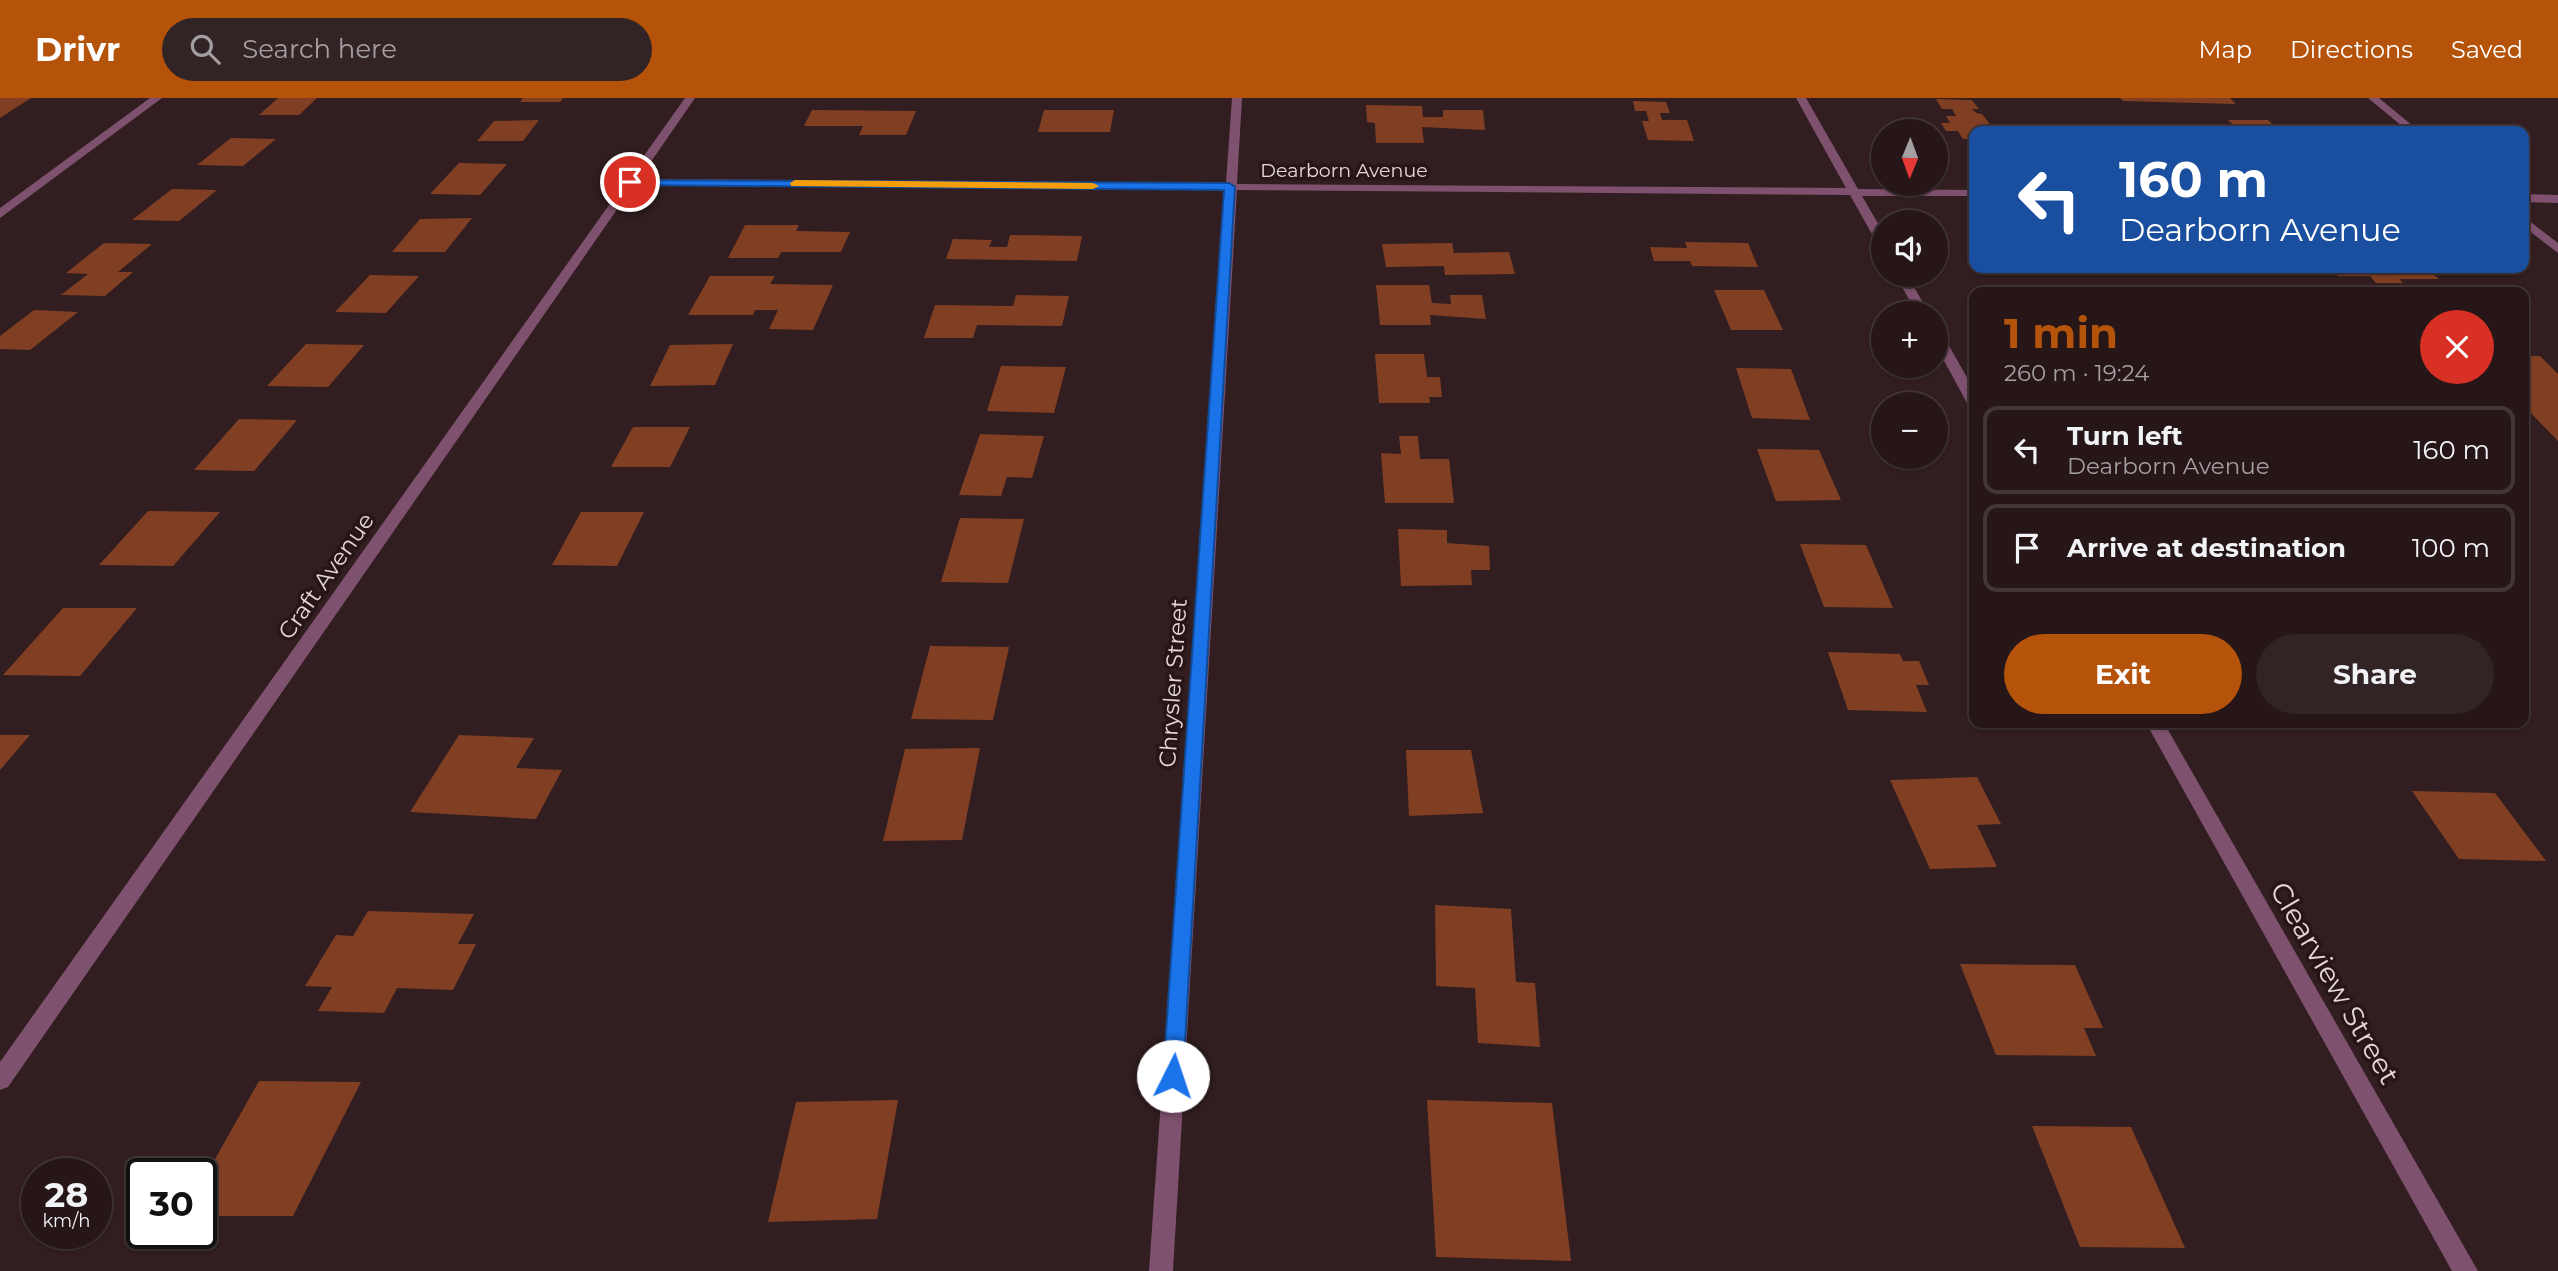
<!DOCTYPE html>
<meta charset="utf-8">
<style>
body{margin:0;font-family:Montserrat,sans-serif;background:#322325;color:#f1f3f6;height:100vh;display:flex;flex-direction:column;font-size:26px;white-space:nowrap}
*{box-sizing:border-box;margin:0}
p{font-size:23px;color:#a49fa2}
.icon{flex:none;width:38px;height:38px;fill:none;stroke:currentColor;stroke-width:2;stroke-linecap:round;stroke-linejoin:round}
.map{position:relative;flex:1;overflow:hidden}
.details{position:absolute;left:1969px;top:189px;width:560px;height:441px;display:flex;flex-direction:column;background:#261618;border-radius:14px;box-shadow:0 2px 5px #0004,0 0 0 2px #423537}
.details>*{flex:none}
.banner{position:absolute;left:1969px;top:28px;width:560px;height:147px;border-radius:14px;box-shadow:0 2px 5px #0004,0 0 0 2px #423537;background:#1a4fa0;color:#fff;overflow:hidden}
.needle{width:46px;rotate:181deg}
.tools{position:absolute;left:1871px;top:21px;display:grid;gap:14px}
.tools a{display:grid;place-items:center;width:77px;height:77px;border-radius:50%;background:#261618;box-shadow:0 2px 5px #0004,0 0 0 2px #423537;font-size:35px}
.speed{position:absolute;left:21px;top:1060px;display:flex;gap:14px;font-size:35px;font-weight:700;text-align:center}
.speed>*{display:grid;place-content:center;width:91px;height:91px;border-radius:50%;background:#261618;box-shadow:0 2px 5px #0004,0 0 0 2px #423537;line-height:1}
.speed small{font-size:18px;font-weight:400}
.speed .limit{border:4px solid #111;border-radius:10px;background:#fff;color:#111}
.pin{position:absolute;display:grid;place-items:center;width:60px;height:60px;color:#fff;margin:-30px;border:4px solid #fff;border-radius:50%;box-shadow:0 2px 7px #0007}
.me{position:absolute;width:77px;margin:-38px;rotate:4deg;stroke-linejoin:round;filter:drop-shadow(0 0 5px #0008)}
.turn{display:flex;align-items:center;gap:24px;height:147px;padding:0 35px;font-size:32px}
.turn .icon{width:91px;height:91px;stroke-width:2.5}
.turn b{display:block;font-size:49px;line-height:60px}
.round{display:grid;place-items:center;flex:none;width:74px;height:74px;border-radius:37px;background:#322325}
.headline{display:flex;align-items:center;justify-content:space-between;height:119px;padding:0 35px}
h1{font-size:42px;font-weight:700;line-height:52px;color:#b45309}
.primary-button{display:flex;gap:14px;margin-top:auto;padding:14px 35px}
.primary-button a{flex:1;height:80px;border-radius:42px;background:#b45309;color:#fff;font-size:28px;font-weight:700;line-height:80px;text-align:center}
.primary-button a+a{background:#322325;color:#f1f3f6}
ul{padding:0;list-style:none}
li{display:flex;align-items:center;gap:21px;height:88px;margin:0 14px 10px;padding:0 21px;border:4px solid #423537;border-radius:14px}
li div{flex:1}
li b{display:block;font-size:26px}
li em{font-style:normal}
header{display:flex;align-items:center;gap:42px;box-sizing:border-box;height:98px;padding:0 35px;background:#b45309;color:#fff}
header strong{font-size:33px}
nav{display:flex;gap:38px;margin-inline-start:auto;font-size:24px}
.search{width:490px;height:63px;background:#322325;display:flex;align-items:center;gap:18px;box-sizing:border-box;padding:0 24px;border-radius:38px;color:#a49fa2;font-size:26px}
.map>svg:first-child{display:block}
</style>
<header>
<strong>Drivr</strong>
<div class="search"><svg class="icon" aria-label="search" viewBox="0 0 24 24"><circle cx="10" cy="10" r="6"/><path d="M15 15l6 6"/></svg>Search here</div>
<nav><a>Map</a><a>Directions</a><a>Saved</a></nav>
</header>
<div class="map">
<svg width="2558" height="1173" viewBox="0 0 2558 1173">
<rect width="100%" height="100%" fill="#321e20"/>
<path fill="#803f23" d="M0,0H31L0,20Z
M278,0H317L299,17H259Z
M523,0H563L560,4H520Z
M2120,0H2230L2236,6L2123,3Z
M1936,1L1972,2L1979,11H1972L1976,15L1982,16L1995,33H1974V41H1963L1958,33H1946L1941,25H1950L1946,18H1956L1952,11H1942Z
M1633,3L1666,4L1670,15H1660L1662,22H1687L1694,43L1648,42L1642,23H1649L1646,13H1635Z
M1366,7L1422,8L1423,19H1443V12H1483L1485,32L1422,29L1424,45H1376L1375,25L1367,24Z
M812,12L916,13L906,37H859L863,28H804Z
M1044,12H1114L1110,34H1038Z
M539,22L523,43H477L494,23Z
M2228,22H2268L2279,33H2240Z
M231,40L276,41L243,68L197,67Z
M459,65L507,66L480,97L430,96Z
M172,91L217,92L179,123L132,122Z
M472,120L445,154H392L420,121Z
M745,127H799L796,133L850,134L841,154H781L778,160H728Z
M1010,137L1082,138L1077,163L946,161L953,141L992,142L989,149H1007Z
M1685,144L1748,145L1758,169L1692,168L1690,163H1654L1650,149L1687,150Z
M104,145L152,146L118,174H133L105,198L61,197L88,176L66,175Z
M1452,145L1454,155L1509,154L1515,176L1445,177L1444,168L1386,169L1382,146Z
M2329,170H2426L2439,181H2399L2403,185H2376L2370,178H2338Z
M370,177L419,178L386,215L335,214Z
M710,178H775L770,186L833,187L813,232L769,231L778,212H755L753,217H688Z
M1376,187H1429L1432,205L1451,206L1450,197H1482L1486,221L1430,217L1431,227H1380Z
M1714,192H1764L1783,232H1731Z
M1016,197L1069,198L1062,228L977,227L973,240H924L935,207L1013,208Z
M34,212L78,214L30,252L0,251V238Z
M306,246L364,247L328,289L267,288Z
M733,246L715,287L650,288L670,247Z
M1375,256H1424L1427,279H1440L1442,299H1429L1430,305H1379Z
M2524,258H2540L2558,276V343L2524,308Z
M1001,268L1066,269L1054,315L987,313Z
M1736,270L1791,271L1810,322L1752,320Z
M239,321L297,322L254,373L194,372Z
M633,329H690L670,369H611Z
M980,336L1044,338L1032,380L1007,379L1001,398L959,397Z
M1399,338H1418L1420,361H1449L1454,405H1385L1381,355L1401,356Z
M1757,351L1819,352L1841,402L1776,403Z
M148,413L220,414L173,468L99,467Z
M581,414H644L617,468L552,467Z
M960,420L1024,421L1008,485L941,484Z
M1398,431L1447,432V445L1489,448L1490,472H1471L1472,487L1401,488Z
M1800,446L1866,447L1893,510L1824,509Z
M63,510H137L80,578L3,577Z
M930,548L1009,549L993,622L911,621Z
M1828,554L1900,556L1903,563H1919L1929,587H1916L1927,614L1848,612Z
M0,637H30L0,672Z
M459,637L534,640L516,670L562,672L536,721L410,714Z
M980,650L962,742L883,743L905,651Z
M1406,652H1471L1483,715L1409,718Z
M1977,679L2001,726L1977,727L1997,769L1930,771L1890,682Z
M2412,693L2495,695L2546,763L2459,761Z
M1435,807L1511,811L1516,884L1535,885L1540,949L1478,945L1475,890L1436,888Z
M368,813L474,816L458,846H476L453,892L397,890L384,915L318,913L332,889L305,888L336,837L353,838Z
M1960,866L2075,867L2103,930H2084L2096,958L1996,957Z
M259,983L361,984L293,1118H201V1086Z
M898,1002L877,1121L768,1124L796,1004Z
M1427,1002L1552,1005L1571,1163L1436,1159Z
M2032,1028L2131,1029L2185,1150L2080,1149Z"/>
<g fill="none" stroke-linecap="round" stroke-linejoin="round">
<path fill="#7e516e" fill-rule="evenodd" d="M150,0H162L0,120V110Z
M685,0H695L639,81L1226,85L1232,0H1242L1237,86L1846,90L1796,0H1806L1858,91L1974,92V98H1862L1883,134V149L1877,145L1850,97L1237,92L1173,1173H1149L1225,92L634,87L8,989L0,992V964Z
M2368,0H2379L2419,33H2408Z
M2524,96L2558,97V105L2524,104Z
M2524,119L2558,145V155L2524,129Z
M1895,177H1907L1929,215H1917Z
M1936,233L1943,237L1974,292V309L1967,305L1936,248Z
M2146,625H2164L2478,1173H2452Z"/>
</g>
<path fill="#1a73e8" stroke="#114b97" stroke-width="2" d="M626,82L1229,85L1235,89L1183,978L1180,985L1173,988L1166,985L1163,978L1224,92L630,87H626Z"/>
<path fill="#f59e0b" d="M795,82L1093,85L1099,88L1093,91L791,88L790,85Z"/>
<g text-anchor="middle" stroke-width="7" stroke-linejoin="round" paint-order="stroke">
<g font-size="19" fill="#e4d7d8" stroke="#271517">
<text x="1344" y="79">Dearborn Avenue</text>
</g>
<g font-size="23" fill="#e4d7d8" stroke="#271517">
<text transform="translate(326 478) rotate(-55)" y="8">Craft Avenue</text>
<text transform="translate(1173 585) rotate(-86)" y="8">Chrysler Street</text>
</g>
<g font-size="28" fill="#e4d7d8" stroke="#271517">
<text transform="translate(2335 885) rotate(60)" y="10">Clearview Street</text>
</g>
</g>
</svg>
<div class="tools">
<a><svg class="needle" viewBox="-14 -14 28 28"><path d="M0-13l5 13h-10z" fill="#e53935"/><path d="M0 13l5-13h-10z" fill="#a49fa2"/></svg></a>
<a><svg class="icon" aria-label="sound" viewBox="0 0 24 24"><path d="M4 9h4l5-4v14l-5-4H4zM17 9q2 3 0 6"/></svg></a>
<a>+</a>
<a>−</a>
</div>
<div class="speed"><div>28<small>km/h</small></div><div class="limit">30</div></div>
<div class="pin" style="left:630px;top:84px;background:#d93025"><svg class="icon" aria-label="arrive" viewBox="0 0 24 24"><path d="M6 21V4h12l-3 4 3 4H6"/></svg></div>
<svg class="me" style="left:1173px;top:978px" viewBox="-20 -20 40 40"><circle r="19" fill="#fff"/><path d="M0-13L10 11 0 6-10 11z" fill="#1a73e8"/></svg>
<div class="banner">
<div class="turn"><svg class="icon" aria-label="left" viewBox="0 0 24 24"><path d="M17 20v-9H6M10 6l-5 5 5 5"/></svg><div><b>160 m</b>Dearborn Avenue</div></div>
</div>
<section class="details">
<div class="headline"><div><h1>1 min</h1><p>260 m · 19:24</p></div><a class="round" style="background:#d93025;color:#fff"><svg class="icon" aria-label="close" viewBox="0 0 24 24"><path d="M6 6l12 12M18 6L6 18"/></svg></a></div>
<ul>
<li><svg class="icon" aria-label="left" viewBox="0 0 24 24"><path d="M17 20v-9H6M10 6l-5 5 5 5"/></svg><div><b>Turn left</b><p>Dearborn Avenue</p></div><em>160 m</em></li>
<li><svg class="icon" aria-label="arrive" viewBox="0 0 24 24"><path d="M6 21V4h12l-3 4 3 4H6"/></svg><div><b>Arrive at destination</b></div><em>100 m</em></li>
</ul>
<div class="primary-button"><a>Exit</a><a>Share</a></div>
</section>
</div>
